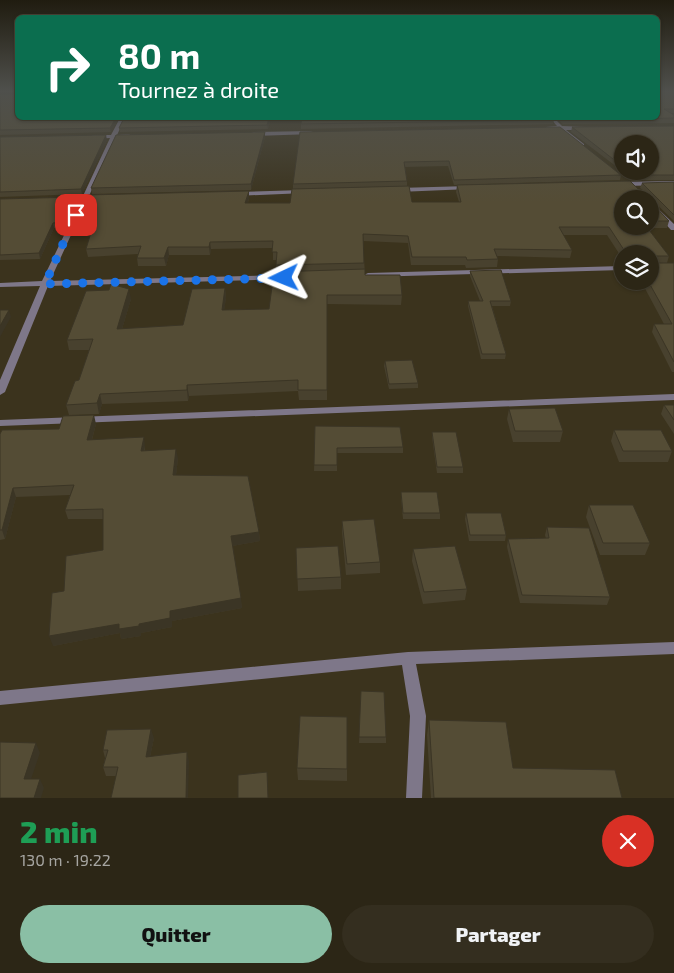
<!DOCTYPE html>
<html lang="fr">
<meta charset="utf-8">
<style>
body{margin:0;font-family:"Exo 2",sans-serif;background:#342e1f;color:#f1f3f6;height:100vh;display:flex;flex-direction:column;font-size:19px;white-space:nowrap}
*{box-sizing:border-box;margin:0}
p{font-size:16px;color:#a6a5a1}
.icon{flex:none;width:28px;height:28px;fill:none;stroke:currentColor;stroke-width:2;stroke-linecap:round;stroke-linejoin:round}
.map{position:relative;height:798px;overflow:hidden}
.side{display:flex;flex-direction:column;background:#2c2616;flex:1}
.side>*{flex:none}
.banner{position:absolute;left:15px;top:15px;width:645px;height:105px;border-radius:8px;box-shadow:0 1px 4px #0004,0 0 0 1px #484335;background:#0b6e4f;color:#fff;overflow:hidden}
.fabs{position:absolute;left:614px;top:135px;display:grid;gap:10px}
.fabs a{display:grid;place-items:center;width:45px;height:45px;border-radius:50%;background:#2c2616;box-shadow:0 1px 4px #0004,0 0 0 1px #484335;font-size:25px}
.pin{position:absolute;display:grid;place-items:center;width:42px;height:42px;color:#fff;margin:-21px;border-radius:10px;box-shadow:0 2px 8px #0006}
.me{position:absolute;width:55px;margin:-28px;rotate:268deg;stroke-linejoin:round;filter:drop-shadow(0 0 4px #0008)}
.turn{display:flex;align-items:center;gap:18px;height:105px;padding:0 20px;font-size:22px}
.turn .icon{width:65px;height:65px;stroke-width:2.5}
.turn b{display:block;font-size:35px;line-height:42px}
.round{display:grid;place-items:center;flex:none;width:52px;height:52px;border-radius:26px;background:#342e1f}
.headline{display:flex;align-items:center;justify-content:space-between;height:85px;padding:0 20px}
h1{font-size:30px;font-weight:800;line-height:38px;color:#1e9e55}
.button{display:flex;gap:10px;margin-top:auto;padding:10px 20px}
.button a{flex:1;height:58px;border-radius:30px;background:#8abfa5;color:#111;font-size:20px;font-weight:800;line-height:58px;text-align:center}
.button a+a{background:#342e1f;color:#f1f3f6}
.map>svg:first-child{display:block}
</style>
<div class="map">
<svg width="674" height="798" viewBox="0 0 674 798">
<rect width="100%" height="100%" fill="#3b331d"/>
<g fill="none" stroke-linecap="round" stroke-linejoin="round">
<path fill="#7e7789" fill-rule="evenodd" d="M120,118H125L117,135L129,134L132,136L129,138H115L89,196H98L101,198L98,200H87L50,281L286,275L290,277L286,279L48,286L5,392L0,395V380L40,286L0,287V283L42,281L81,200H65L62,198L65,196H83L110,138L93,139L90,137L93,135H111Z
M550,118H554L562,126L586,127L587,128L584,130H566L584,144V146H580L560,130L546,129V127L557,126Z
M311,131L313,132V134L253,136L250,134L253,132Z
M674,181V185L620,186L617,184L620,182Z
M468,186L470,187V189L398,192L395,190L398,188Z
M303,190L305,191V193L235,196L232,194L235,192Z
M650,201L674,224V230H671L650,207Z
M622,266V270L368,277L364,275L368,273Z
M674,394V400L0,426V420Z
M674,642V654L416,664L426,716L422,798H406L410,716L402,665L0,705V691L408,652Z"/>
</g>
<path fill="#48412e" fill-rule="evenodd" d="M0,90H18V118H119L111,132L0,135V94H17V93L0,92Z
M674,90V113H671L674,115V123L563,124L556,118H658Z
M124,118H271L268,129L120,132L119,128Z
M554,120L553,124L301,129V124Z
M674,126V180H634L571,132L572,127ZM622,144L650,171H622Z
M300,132L621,175L620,180L454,185L448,166L405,167L407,181V186L293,189V184Z
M0,137L107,140L82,194L0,197Z
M265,137L251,190L92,194L91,188Z
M674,182V221L650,198V201L669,221L667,228H647L669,256L667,263H674V372H672L652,332L654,324H664L641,281H650V254H622V258L607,235H563L572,250L570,258L497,256L498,259L497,267L466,268L465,265H411L408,243L363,241L365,275L402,295L401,305L327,304V400H299L298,391L189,396L188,401L102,404L99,414L69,415L66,405L79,380L89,350H69L67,340L131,299L122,329L183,325L225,288L226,298L224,310L269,309L276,272V260H273V248L211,249L210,255H169L166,266H138L137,258L138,254L88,257L86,249L93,226L77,227L75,219L249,191V198L248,203L459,202L456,192L457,185L646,193L640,188L642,183ZM650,199V226H622Z
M0,199L78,202L66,227L54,228L40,259L0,260Z
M470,271L511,301L510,306H492L506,354L505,359H481L468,306V301H480L470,276Z
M385,361L418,383V388L389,389L384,366Z
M664,405H674V434L661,414Z
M509,409L563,431L560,442H513L507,419Z
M96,424L92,440L145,446V451L178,458L176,475L259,532L260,541L232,546L242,608L172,621V627L141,633V636L121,639L120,633L53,646L64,591L103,550V519H68L65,510L70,495L16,497L5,539L0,540V434L59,429Z
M315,426L403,447V453H337V471H314Z
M614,430L672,451L668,462H619L611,441Z
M432,432L463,467V473H437L432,437Z
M401,492L440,513V519H403L401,498Z
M589,505L650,543L645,555H600L586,517Z
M466,513L506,535L505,541H469L465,519Z
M342,521L380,562V573L346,575L342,532Z
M547,527L610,597L607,605L520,603L507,547L508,539H546L545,535Z
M296,548L341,577V589L298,591Z
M413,549L467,589L465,600L423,604L412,561Z
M361,691L386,737V743H359Z
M347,717V781L298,780L297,768Z
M429,720L513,768L622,798H431L427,735Z
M154,738L150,757L189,761L116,776H106L103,767L105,758L103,750Z"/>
<path fill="#3b3525" d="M116,118H119L111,132L110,128Z
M269,118H271L268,129L267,125Z
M265,132V137L251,190V184Z
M106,135L107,140L82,194L81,189Z
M249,191V198L246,210L245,203Z
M77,197L78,202L66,227L65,222Z
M53,223L54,228L40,259L39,253Z
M210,242L211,249L210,255L209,247Z
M168,247L169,255L166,266L164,258Z
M225,288L226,298L223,320L222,310Z
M129,289L131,299L119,339L117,329Z
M9,310L11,317L0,337V326Z
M187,385L189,396L188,401L187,390Z
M100,394L102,404L99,414L97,403Z
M94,415L96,424L89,450L87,440Z
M144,437L145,446L143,460L141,451Z
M176,449L178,458L175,484L173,475Z
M13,488L16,497L5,539L2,530Z
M259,532L260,541L232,546L231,536Z
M241,598L242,608L172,621V627L141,633V636L121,639L120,633L53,646L49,636L119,624H139L170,611Z
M151,729L154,738L148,766L146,757Z
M36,743L40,753L28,788L24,779Z
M187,752L189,761L188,798H186Z
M40,779L44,788L41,798H34Z"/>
<path fill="#544c35" stroke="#3b3525" d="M658,90H674V109H664L674,115V118L564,120L561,118H658Z
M18,92V118H116L110,128L0,130V94H17Z
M124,118H269L267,125L119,128Z
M302,118H551L554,120L301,124Z
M674,126V175H635L629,171H650V144H622V166L572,127Z
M560,127L621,175L454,180L449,161L404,162L407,181L293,184L300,132Z
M265,132L251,184L91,188L116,135Z
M106,135L81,189L0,192V137Z
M630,181L642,193L650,194V201L669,221H650V199H622V226H646L669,256H652L651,263H674V362L654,324H672L648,281H650V254H632L631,253H626L609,227H559L572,250L494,249L498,259L467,260L466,257H412L408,236L363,234L364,263L276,265L277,252H272L273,241L210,242L209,247H168L164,258H137L141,246L86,249L95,219H75L87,195L249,191L245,203H290L292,189L409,186L412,202H461L457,185Z
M674,182V215L642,183Z
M77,197L65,222L53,223L39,253L0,255V199Z
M365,269V275H400L402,295H327V390H298V380L187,385V390L100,394L97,403L66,405L75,381L79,380L93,339L67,340L86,291L109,290L111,284L129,289L117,329L183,325L192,289L225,288L222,310L269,309L274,272Z
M501,270L511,301H490L506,354H482L468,301H483L470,271Z
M0,310H9L0,326Z
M412,360L418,383L389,384L385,361Z
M664,405H674V420Z
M555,408L563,431H515L509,409Z
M94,415L87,440L144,437L141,451L176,449L173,475L248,476L259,532L231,536L241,598L170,611V618L139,624V626L119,629V624L49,636L52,593L64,591L66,556L103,550V509L65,510L74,485L13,488L2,530H0V434L2,430L59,429L63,416Z
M315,426L400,427L403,447L337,448V465H314Z
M614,430H661L672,451H623Z
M432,432H456L463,467H437Z
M401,492H437L440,513H403Z
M589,505H633L650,543H603Z
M466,513H501L506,535H470Z
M374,519L380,562L347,564L342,521Z
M547,527L589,528L610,597L522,595L508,539L549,538Z
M338,546L341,577L297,579L296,548Z
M455,546L467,589L424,592L413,549Z
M361,691L384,692L386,737H359Z
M300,716L347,717V769L297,768Z
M429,720L506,722L513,768L615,770L622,798H434Z
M151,729L146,757L187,752L186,798H111L118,767H103L108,750H103L107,730Z
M0,742L36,743L24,779H40L34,798H0Z
M267,772L268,798H238V775Z"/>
<linearGradient id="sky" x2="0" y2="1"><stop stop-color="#201c10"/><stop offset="0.45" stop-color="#4f504c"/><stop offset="1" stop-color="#4f504c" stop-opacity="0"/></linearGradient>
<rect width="674" height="202" fill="url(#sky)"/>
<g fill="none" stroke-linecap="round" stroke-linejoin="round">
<path stroke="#1a73e8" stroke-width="9" stroke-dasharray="0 16.2" d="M76,215L45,284L284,278"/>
</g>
</svg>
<div class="fabs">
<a><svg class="icon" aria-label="sound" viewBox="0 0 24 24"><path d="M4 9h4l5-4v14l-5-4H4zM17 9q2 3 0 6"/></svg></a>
<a><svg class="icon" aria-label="search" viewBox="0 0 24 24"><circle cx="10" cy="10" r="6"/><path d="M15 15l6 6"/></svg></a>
<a><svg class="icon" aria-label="layers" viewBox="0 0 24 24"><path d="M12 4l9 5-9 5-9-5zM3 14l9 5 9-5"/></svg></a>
</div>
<div class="pin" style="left:76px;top:215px;background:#d93025"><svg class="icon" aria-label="arrive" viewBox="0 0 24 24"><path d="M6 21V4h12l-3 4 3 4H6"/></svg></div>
<svg class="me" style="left:284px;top:278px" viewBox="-20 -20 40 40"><path d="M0-17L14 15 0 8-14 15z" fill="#1a73e8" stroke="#fff" stroke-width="4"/></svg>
<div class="banner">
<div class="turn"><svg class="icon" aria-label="right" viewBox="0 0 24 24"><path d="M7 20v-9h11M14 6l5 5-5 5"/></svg><div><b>80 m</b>Tournez à droite</div></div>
</div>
</div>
<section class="side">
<div class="headline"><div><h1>2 min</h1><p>130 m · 19:22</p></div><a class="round" style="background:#d93025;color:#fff"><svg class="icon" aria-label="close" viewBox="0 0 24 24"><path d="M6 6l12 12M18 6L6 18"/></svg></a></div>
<div class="button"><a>Quitter</a><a>Partager</a></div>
</section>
